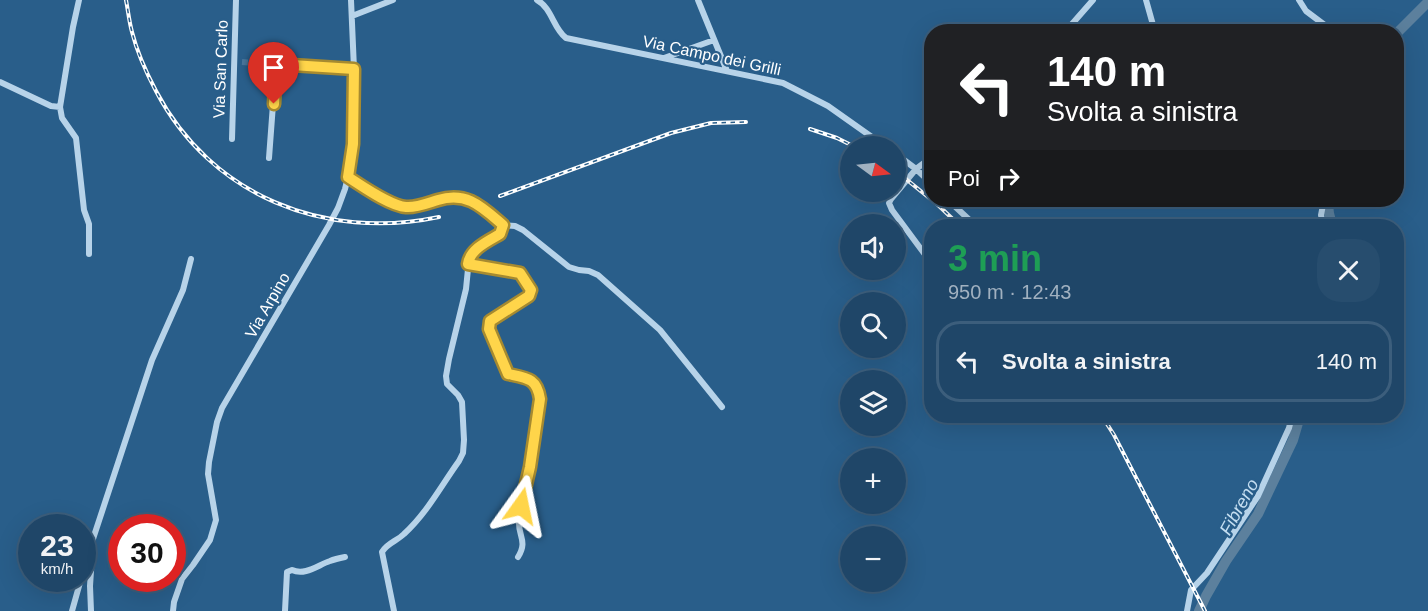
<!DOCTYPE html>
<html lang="it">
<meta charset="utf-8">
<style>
body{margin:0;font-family:Helvetica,sans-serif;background:#274d6e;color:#f1f3f6;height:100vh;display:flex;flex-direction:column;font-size:22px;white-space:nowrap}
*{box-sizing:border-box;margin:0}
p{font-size:20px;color:#a1b1c0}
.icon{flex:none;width:33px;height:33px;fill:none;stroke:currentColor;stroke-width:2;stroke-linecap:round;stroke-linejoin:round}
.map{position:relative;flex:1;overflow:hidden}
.drawer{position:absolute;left:924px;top:219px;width:480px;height:204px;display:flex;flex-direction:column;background:#1f4668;border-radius:24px;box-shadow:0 6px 24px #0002,0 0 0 2px #3c5e7c}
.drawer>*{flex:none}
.hud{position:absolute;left:924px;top:24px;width:480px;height:183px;border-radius:24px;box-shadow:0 6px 24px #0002,0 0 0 2px #3c5e7c;background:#202124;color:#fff;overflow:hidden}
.needle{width:39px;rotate:105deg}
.controls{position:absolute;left:840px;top:136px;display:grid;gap:12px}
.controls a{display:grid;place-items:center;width:66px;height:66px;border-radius:50%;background:#1f4668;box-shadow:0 6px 24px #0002,0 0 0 2px #3c5e7c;font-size:30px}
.speed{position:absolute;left:18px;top:514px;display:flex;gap:12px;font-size:30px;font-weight:700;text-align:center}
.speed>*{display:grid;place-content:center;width:78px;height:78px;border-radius:50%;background:#1f4668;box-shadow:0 6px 24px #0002,0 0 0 2px #3c5e7c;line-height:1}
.speed small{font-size:15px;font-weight:400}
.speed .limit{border:9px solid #d22;background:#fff;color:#111}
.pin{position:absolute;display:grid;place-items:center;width:51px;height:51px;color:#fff;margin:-62px -26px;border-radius:50% 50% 50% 0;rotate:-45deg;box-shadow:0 0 6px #0007}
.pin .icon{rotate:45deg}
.me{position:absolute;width:66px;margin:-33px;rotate:12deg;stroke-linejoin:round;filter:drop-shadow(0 0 4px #0008)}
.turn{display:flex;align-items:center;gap:21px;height:126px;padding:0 24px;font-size:27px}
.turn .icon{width:78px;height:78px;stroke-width:2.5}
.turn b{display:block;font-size:42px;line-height:51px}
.then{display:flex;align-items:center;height:57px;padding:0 24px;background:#0003;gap:12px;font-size:22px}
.round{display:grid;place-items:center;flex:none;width:63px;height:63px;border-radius:24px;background:#274d6e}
.summary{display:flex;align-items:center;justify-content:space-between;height:102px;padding:0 24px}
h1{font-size:36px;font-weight:600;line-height:45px;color:#1e9e55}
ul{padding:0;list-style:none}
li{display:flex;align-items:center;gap:18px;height:81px;margin:0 12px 9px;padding:0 12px;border:3px solid #3c5e7c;border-radius:24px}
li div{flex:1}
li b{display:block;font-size:22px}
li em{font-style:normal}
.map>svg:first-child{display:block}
</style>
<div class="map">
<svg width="1428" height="611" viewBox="0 0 1428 611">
<rect width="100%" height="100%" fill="#295e8a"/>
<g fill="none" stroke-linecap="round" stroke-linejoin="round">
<path stroke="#5c809d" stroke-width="10" d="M1396,34L1428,2
M1330,200C1327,208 1329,219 1334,226
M1199,611L1206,596L1226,561L1258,514L1293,440L1300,416"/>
<path stroke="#49769c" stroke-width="6" stroke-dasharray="6 3" stroke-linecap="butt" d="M242,62L256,63"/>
<path stroke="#b7d3e9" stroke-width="6" d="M79,0L73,27L60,107L62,118L76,138L84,210L89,224V254
M537,0C552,8 553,28 566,38L783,83L828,106L886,147
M698,0L727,71
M1146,0L1155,32
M1299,0L1306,11L1334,32
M352,16L393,0
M1065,32L1093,0
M664,58L714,40
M256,63L354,69
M0,82L51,106L60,107
M232,139L236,0
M896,154L916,169L932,157
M269,158L276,64
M349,177L379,196L405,207L415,206L449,197H457L468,200L483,207L503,225L515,226L523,230L569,267L579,270L589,271L598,275L660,330L722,407
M932,184L916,169L891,199L889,203L892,210L932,264
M948,200L976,226
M1323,226L1321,215L1324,200
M468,264L520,273L531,290L529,296L490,321L489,329L508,374C527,378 537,378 540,399C536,423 533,446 529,470C526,486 519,504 519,521C518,536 528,541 518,557
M1117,416L1119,420
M82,574L89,551L152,360L183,290L191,259
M72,611L81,579
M91,611L90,586L92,556V547
M173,611L174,602L182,579L193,565L210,540L216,520L208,474L209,462L217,422L222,408L329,225L338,208L345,189L351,165L354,134V69L351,0
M285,611L287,572L292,570C305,576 318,565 330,561C335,559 340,558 345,557
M394,611L382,552C387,543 397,541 404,534C427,513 441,486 459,461L463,453L464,440L462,402L458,395L447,384L446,376L449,359L466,289L469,259L475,250L500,234L503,225
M1187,611L1191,590L1207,573L1258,496L1289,428L1292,416"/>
<defs>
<path id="rail" d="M126,0C128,10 129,21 132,32C137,52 146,72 156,91C211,196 325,241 439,217
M810,129L837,138L855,147
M896,171L938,205L960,226
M500,196L671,133L711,123L746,122
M1102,416L1114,435L1205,611"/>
</defs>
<use href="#rail" stroke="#fff" stroke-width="4"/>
<use href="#rail" stroke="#295e8a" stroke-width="1.5" stroke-dasharray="4.5" stroke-linecap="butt"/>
</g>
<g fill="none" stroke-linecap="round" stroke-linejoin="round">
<defs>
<path id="route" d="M274,104L276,64L354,69L353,144L348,177C362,186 390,206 406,207C416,208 428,203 438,200C467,191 482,207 503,225L500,234C488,241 470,249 468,264L520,273L531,290L529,296L490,321L489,329L508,374C527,378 537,378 540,399L530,467L521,506"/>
</defs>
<use href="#route" stroke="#a68a30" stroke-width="15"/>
<use href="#route" stroke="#ffd54a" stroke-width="10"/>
</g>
<g text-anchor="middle" stroke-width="4.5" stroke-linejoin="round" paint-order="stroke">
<g font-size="16" fill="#fff" stroke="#295e8a">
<text transform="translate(712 55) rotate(12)" y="6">Via Campo dei Grilli</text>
<text transform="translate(220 69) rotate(-88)" y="6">Via San Carlo</text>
<text transform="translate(267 305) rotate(-60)" y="6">Via Arpino</text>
</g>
<g font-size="18" font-style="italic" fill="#c3ddf0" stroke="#295e8a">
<text transform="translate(1239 507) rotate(-61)" y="6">Fibreno</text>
</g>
</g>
</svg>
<div class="controls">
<a><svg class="needle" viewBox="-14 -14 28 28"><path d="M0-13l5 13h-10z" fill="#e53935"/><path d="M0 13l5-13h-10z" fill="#a1b1c0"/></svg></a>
<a><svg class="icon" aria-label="sound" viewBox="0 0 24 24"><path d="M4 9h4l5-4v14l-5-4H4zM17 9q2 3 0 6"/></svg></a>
<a><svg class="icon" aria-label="search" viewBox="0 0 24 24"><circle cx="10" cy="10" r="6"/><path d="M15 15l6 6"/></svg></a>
<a><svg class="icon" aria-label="layers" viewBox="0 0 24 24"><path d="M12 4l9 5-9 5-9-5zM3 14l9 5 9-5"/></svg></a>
<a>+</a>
<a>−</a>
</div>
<div class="speed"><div>23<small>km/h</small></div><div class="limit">30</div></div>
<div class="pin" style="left:274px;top:104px;background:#d93025"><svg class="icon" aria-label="arrive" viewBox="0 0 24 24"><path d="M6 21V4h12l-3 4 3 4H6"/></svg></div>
<svg class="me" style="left:521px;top:506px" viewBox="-20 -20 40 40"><path d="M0-17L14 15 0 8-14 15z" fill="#ffd54a" stroke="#fff" stroke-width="4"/></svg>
<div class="hud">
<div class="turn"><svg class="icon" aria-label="left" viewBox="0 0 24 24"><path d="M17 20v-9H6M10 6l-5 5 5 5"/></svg><div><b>140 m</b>Svolta a sinistra</div></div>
<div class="then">Poi<svg class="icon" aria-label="right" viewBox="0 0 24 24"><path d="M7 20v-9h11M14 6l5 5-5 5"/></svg></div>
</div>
<section class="drawer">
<div class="summary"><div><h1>3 min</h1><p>950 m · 12:43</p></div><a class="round"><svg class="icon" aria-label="close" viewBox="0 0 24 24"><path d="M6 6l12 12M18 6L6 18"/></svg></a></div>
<ul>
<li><svg class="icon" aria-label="left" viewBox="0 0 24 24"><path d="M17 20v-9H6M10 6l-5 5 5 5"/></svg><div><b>Svolta a sinistra</b></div><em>140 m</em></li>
</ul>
</section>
</div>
